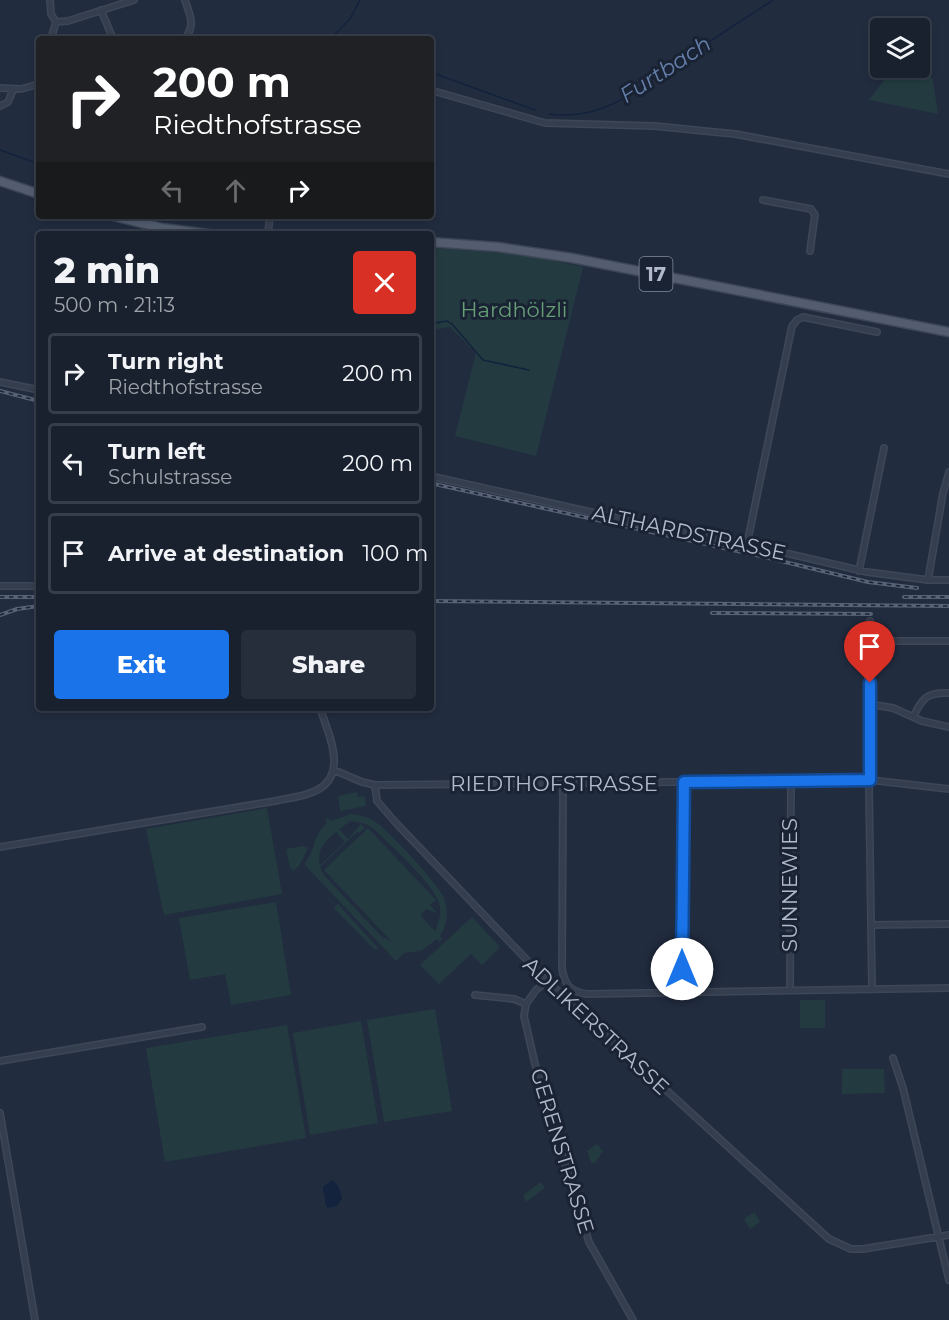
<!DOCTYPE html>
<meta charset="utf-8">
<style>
body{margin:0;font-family:Montserrat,sans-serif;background:#262e3b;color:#f1f3f6;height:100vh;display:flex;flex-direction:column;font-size:22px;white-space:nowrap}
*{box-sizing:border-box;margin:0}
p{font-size:20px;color:#9fa3aa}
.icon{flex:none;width:33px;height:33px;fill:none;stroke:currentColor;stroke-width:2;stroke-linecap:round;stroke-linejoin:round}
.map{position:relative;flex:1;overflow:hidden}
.panel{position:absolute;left:36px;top:231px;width:398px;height:480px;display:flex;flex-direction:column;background:#19212f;border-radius:6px;box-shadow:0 3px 9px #0003,0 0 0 2px #373e4b}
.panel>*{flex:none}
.hud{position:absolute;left:36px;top:36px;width:398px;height:183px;border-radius:6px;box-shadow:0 3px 9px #0003,0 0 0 2px #373e4b;background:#202124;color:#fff;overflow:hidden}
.buttons{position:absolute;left:870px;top:18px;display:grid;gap:12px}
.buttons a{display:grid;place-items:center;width:60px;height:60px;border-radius:6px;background:#19212f;box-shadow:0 3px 9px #0003,0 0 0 2px #373e4b;font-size:30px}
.pin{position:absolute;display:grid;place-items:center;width:51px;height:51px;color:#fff;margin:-62px -26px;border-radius:50% 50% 50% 0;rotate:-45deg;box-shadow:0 0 6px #0007}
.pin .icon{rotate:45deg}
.me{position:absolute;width:66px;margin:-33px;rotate:0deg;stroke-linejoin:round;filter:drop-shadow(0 0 4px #0008)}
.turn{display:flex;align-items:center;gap:21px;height:126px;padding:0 18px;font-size:27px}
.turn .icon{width:78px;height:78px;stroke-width:2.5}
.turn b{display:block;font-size:42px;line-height:51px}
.lanes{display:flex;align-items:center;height:57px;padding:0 18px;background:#0003;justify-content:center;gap:30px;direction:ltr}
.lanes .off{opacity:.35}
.round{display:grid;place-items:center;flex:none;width:63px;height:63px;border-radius:6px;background:#262e3b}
.headline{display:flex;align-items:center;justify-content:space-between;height:102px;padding:0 18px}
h1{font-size:36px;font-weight:800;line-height:45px}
.cta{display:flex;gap:12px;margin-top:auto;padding:12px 18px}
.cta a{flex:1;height:69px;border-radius:6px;background:#1a73e8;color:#fff;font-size:24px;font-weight:800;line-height:69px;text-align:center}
.cta a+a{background:#262e3b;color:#f1f3f6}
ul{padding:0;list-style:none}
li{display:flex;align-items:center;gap:18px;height:81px;margin:0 12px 9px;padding:0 6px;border:3px solid #373e4b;border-radius:6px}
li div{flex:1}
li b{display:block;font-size:22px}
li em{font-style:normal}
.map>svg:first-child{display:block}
</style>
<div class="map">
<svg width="949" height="1320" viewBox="0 0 949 1320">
<rect width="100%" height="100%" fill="#212c3f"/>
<path fill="#233b40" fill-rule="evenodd" d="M920,58L933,80L938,114L869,100L893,68H920Z
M431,248L521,254L583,267L536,456L455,436L476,353L450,327L431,330Z
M357,792L358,797L365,796L366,806L340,811L338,796Z
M267,808L282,894L164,915L146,829Z
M351,814C360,815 369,817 377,823C389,831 438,884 443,896C449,909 448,924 440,936L442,939L440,942L437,939L421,951L404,953L396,961L304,864C316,851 311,838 327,823L325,820L328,818L331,821ZM351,821L366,824L375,830C391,846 433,883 439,903C442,912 439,922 435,931L420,915L426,909L437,913L430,905L436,900L368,828L324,870L392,942L381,936L324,875L320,867L357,832L359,833L365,828L361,824L348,839L339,829ZM336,832L345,842L320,865C316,849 325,842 336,832Z
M303,846L308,848L299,866L293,871L290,867L286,849Z
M306,875L336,905L338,904L378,948L375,950L334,908L336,906Z
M276,902L291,995L231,1005L225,974L190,980L179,918Z
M472,917L500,947L482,965L471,954L439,984L420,965Z
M800,1000H825V1028H800Z
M435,1009L452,1111L384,1122L367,1020Z
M361,1021L378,1123L310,1135L293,1033Z
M287,1025L306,1138L165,1162L146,1048Z
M842,1069H884L885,1093L842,1094Z
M597,1144L603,1151L595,1163H591L587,1151Z
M541,1182L545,1188L526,1202L523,1195Z
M754,1212L760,1222L750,1229L744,1219Z"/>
<path fill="#13223d" d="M333,1180L339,1188L342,1198L337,1206L328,1208C323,1202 326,1196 323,1191V1187Z"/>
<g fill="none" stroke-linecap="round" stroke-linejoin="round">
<path stroke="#13223d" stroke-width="1.5" d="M330,39L350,19L360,0
M430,72L535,110
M549,114C574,117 594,113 617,102L773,0
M0,150L39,164
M430,324L447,321L452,324L483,360L529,370"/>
<defs>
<path id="minor" d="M50,0L51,14L56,22
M185,0C190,17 196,23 185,39
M101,10L113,39
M56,22L68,21L134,0
M51,39L56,22
M0,88L21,89L39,84
M430,90L545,123L654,126L735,134L949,174
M0,106L8,102L13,90
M763,200L811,209L815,215L810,251
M268,234L270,216
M0,382L39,390
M430,476L658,527L747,544L867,572L928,580H949
M747,544L792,326L797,320L803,317L877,332
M859,571L884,448
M928,580L943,493L949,472
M0,586H39
M870,621L868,718L872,989
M870,641H949
M869,704L893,708L922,721L949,727
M913,717C923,698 926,692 949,693
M334,770L362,782L375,785L870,780L949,789
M563,784L562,969C565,985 570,992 587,994L949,988
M375,785L377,801L396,823L547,981L829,1239L851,1249H863L949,1235
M0,847L275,801C288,798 301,797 313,792C350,777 329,735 320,708
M871,925L949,924
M547,981L536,990L526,1004L524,1016L535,1064L589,1242L633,1320
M790,990L791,781
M682,992L684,782
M475,995L514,999L526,1004
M893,1058L903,1088L949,1280
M0,1061L202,1027
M0,1113L35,1320"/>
<path id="primary" d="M0,181L39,194
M113,216L162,228L208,234
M430,242L498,247L572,258L949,332"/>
</defs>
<use href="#minor" stroke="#3e4757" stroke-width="8"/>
<use href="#primary" stroke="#3e4757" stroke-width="11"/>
<use href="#minor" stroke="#353e4e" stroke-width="5"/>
<use href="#primary" stroke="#535d6f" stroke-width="8"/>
<defs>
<path id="rail" d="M0,391L39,401
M430,483L760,556L868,582L917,588
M0,597H39
M904,597H949
M430,601L949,606
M712,613L871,614
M0,615L17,609L39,606"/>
</defs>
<use href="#rail" stroke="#576276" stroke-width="4"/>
<use href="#rail" stroke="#1a2333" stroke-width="1.5" stroke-dasharray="4.5" stroke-linecap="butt"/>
</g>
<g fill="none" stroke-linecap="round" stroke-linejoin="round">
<defs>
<path id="route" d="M682,969L684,782L870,780V683"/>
</defs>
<use href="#route" stroke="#114b97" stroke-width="15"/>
<use href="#route" stroke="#1a73e8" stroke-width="10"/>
</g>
<g text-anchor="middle" stroke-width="6" stroke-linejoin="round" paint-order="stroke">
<rect fill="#1a2333" stroke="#848c9d" stroke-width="1.5" x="639.5" y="257" width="33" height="34" rx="4.5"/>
<g font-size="20" font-weight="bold" fill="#b1b9ca">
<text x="656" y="281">17</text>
</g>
<g font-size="21" fill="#659d75" stroke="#1a2333">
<text x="514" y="317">Hardhölzli</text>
</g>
<g font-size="21" fill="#b1b9ca" stroke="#1a2333">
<text transform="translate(689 533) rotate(12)" y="7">ALTHARDSTRASSE</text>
<text x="554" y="791">RIEDTHOFSTRASSE</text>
<text transform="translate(790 885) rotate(-90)" y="7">SUNNEWIES</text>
<text transform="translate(596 1026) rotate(43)" y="7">ADLIKERSTRASSE</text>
<text transform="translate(562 1151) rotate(73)" y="7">GERENSTRASSE</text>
</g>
<g font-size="22" font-style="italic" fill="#6680ac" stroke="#1a2333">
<text transform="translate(665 69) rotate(-33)" y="8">Furtbach</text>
</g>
</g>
</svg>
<div class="buttons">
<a><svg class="icon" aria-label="layers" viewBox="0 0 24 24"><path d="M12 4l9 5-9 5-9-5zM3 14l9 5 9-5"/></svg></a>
</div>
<div class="pin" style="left:870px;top:683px;background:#d93025"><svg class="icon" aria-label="arrive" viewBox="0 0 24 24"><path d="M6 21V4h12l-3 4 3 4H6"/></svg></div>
<svg class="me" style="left:682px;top:969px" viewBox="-20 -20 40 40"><circle r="19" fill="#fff"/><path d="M0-13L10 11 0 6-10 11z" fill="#1a73e8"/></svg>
<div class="hud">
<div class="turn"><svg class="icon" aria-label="right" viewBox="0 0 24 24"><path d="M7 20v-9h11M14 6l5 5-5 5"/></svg><div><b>200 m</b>Riedthofstrasse</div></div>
<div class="lanes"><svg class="icon off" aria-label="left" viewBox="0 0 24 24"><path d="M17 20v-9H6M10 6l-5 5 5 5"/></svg><svg class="icon off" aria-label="ahead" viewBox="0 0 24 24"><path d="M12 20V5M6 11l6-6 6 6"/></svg><svg class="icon" aria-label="right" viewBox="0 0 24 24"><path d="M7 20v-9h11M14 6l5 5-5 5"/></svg></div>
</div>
<section class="panel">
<div class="headline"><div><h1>2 min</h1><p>500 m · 21:13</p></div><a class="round" style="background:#d93025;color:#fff"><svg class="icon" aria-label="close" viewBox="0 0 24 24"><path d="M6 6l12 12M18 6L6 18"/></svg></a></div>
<ul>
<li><svg class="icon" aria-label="right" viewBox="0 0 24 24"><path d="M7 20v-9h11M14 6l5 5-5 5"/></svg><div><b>Turn right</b><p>Riedthofstrasse</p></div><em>200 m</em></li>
<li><svg class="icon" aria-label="left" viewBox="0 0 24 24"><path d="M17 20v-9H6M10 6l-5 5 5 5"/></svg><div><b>Turn left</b><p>Schulstrasse</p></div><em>200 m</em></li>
<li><svg class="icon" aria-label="arrive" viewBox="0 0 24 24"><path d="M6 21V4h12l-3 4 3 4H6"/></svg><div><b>Arrive at destination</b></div><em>100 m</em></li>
</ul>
<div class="cta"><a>Exit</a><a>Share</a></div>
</section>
</div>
